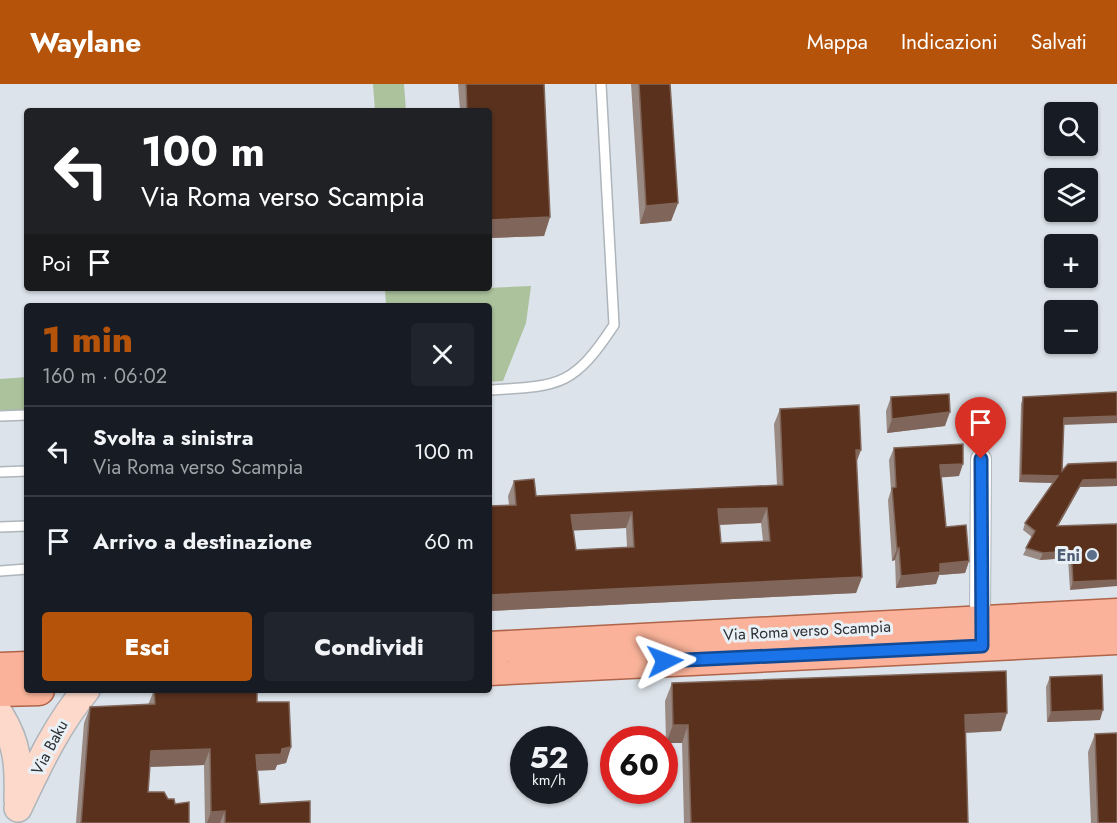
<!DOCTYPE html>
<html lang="it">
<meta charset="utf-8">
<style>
body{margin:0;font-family:Jost,sans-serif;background:#20242c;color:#f1f3f6;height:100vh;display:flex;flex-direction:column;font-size:22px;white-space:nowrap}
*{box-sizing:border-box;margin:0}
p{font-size:20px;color:#9ea1a6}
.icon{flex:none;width:33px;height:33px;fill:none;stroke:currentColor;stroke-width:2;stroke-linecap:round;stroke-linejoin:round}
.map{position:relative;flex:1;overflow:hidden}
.details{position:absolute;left:24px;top:219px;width:468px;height:390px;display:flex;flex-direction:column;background:#171b24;border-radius:6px;box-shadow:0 2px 4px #0004}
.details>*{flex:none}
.hud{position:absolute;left:24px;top:24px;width:468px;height:183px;border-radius:6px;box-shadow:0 2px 4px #0004;background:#202124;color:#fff;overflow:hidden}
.buttons{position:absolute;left:1044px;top:18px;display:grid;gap:12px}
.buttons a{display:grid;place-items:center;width:54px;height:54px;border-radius:6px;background:#171b24;box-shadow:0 2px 4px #0004;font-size:30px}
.speed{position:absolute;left:510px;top:642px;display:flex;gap:12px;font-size:30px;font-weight:700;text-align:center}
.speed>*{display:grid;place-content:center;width:78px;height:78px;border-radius:50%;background:#171b24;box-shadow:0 2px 4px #0004;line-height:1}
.speed small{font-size:15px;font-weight:400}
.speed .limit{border:9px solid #d22;background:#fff;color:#111}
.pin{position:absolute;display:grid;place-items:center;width:51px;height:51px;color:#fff;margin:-62px -26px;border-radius:50% 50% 50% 0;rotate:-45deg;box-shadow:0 0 6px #0007}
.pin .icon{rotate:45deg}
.me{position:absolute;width:66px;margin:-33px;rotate:87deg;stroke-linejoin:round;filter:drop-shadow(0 0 4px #0008)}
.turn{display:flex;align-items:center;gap:21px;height:126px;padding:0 18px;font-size:27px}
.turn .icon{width:78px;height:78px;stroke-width:2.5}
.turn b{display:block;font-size:42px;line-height:51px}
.then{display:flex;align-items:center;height:57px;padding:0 18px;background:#0003;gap:12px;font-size:22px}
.round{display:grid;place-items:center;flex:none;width:63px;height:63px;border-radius:6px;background:#20242c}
.overview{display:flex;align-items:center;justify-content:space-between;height:102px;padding:0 18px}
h1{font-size:36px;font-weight:800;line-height:45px;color:#b45309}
.action{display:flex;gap:12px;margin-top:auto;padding:12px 18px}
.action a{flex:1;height:69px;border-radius:6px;background:#b45309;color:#fff;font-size:24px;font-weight:800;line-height:69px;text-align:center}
.action a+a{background:#20242c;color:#f1f3f6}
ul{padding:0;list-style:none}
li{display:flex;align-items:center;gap:18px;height:90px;padding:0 18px;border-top:2px solid #363941}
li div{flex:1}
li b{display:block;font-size:22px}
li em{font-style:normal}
header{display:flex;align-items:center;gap:36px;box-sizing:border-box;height:84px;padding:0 30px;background:#b45309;color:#fff}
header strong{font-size:28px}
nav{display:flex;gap:33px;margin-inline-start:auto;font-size:21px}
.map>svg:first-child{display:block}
</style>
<header>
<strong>Waylane</strong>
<nav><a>Mappa</a><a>Indicazioni</a><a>Salvati</a></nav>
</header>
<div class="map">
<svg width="1117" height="739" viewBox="0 0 1117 739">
<rect width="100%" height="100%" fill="#dce3ea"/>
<path fill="#abc29c" d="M373,0H404L406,27H375Z
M531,202L526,239L503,297L489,298V222H386L385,204H415L416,207Z
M27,293V327L0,328V295Z"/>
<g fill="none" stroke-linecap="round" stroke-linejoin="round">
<defs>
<path id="lane" d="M489,306C560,302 573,303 614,241L601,0
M0,332L27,331
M0,388L27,387
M0,443L27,442
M0,487L27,485"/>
<path id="street" d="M980,537L981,375"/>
<path id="secondary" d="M0,631C18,660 19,682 18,716
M18,724C38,682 56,642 86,606"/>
<path id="primary" d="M489,563L1117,530
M0,584L27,583
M489,586L1117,555
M0,607L39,606"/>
</defs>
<use href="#lane" stroke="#aeb5bb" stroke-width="12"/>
<use href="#street" stroke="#aeb5bb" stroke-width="22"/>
<use href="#secondary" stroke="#aeb5bb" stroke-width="30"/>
<use href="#primary" stroke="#b06449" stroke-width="33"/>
<use href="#lane" stroke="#fff" stroke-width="9"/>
<use href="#street" stroke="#fff" stroke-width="20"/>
<use href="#secondary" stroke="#fdd9cc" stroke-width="27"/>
<use href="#primary" stroke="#fab39a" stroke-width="30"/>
</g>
<path fill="#9a8a84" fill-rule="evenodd" d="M458,0H544L550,133L544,152L489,154V27H460Z
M631,0H670L678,119L671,137L640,140Z
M891,313L945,342L887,349L886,327Z
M1023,313L1064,341L1062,387L1117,378V402L1080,403L1058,442L1117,440L1070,506L1068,474L1040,476L1023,471L1032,453L1023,446L1025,439L1054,399L1019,398L1021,320Z
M780,325L856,379L862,493L856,509L489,527V422L509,421L508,412L514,397L536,412L777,401L774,340ZM761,439L763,457L721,459L719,441ZM626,444L627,463L576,466L573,446Z
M894,364L959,392L941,393L946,443L969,477L965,489L939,491L936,500L896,504L895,476L892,477L888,416L891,406L889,376Z
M1050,593L1100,636L1047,638L1046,603Z
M672,599L1001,647L965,649L968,739H684L682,659H666L665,617Z
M154,606H257V618L291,663L286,679L277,681L275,686H258L260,720L310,739H205L204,681L150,683L148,708L168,715L175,720L189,739H76L84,639L90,623L148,621Z
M1095,650L1117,739H1091L1088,668Z"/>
<path fill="#80665a" d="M678,119L671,137L640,140L646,122Z
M550,133L544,152L489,154V136Z
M950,328L945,342L887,349L892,335Z
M1117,332V339L1061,341L1064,334Z
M856,366H861L855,382Z
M963,380L959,392L935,394L940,381Z
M1021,391L1058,392L1056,399L1019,398Z
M1117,395V402L1080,403L1054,449L1057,442L1083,396Z
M767,424L761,439L712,441L718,425Z
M632,428L626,444L566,447L571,431Z
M899,464L895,476L892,477L897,465Z
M1071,467L1068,474L1040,476L1043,469Z
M969,477L965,489L939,491L936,500L896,504L901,492L940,480Z
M862,493L856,509L489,527V511Z
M1117,496V502L1070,506L1073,498Z
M1103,626L1100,636L1047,638L1051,628Z
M1007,629L1001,647L958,649L965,631Z
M673,641H688L682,659H666Z
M291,663L286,679L277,681L275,686L251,687L256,671Z
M210,665L204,681L145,683L151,667Z
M225,727L220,739H207L211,728Z"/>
<path fill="#59311d" stroke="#80665a" stroke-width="1.5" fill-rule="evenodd" d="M466,0H544L550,133L489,136V27H467Z
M639,0H670L678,119L646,122Z
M1117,308V332L1064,334L1062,387L1068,380L1117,378V395L1083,396L1057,442L1117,440V496L1073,498L1071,467L1043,469L1026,464L1035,447L1025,439L1058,392L1021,391L1023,313Z
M949,310L950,328L892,335L891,313Z
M859,321L861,366H856L862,493L489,511V422L516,421L514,397L534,395L536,412L783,401L780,325ZM767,424L770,457L721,459L718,425ZM632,428L634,463L576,466L571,431Z
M963,360V380L940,381L946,443L966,441L969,477L940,480V488L901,492L899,464L897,465L892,404L896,403L894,364Z
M1006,587L1007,629L965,631L968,739H691L688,641H673L672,599Z
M1102,591L1103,626L1051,628L1050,593Z
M154,606H257V618H289L291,663L282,665L281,670L256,671L260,720L310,717V739H225V727L211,728L210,665L151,667L148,708H164L168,715H174L175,720L189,718V739H81L90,623L155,620Z
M1117,649V739H1098L1095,650Z"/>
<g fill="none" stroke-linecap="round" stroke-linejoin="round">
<defs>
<path id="route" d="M665,577L982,562L981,375"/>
</defs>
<use href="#route" stroke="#114b97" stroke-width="15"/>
<use href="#route" stroke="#1a73e8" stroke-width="10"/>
</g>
<circle fill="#5c6f8a" stroke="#e9f1f7" stroke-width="2" cx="1092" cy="471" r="6"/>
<g text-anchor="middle" stroke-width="6" stroke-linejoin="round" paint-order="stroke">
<g font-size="16" font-weight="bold" fill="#4e5e75" stroke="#e9f1f7" text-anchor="end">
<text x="1080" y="477">Eni</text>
</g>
<g font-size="16" fill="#2c2f31" stroke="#e9f1f7">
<text transform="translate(807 546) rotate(-3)" y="6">Via Roma verso Scampia</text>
<text transform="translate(49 663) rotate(-62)" y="6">Via Baku</text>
</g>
</g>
</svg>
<div class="buttons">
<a><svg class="icon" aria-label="search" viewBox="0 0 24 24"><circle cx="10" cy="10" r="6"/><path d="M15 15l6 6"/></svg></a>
<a><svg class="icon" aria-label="layers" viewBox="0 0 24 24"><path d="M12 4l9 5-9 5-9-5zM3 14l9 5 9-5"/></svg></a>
<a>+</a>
<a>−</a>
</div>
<div class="speed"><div>52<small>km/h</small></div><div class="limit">60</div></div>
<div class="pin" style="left:981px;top:375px;background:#d93025"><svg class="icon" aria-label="arrive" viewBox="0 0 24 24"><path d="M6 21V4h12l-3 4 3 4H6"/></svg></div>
<svg class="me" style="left:665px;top:577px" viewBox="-20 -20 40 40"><path d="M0-17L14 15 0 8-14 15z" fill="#1a73e8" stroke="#fff" stroke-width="4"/></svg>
<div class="hud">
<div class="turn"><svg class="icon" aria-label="left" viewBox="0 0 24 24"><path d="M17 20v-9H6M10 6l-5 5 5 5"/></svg><div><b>100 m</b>Via Roma verso Scampia</div></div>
<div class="then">Poi<svg class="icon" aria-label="arrive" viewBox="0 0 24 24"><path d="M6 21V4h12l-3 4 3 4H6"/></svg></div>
</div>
<section class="details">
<div class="overview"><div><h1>1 min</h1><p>160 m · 06:02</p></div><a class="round"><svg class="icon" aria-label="close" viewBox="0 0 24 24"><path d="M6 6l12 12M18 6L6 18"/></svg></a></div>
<ul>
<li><svg class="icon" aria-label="left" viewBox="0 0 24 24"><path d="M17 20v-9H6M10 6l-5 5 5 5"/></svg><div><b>Svolta a sinistra</b><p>Via Roma verso Scampia</p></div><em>100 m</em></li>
<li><svg class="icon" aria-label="arrive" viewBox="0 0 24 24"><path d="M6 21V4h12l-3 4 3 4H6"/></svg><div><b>Arrivo a destinazione</b></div><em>60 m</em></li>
</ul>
<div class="action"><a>Esci</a><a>Condividi</a></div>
</section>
</div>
